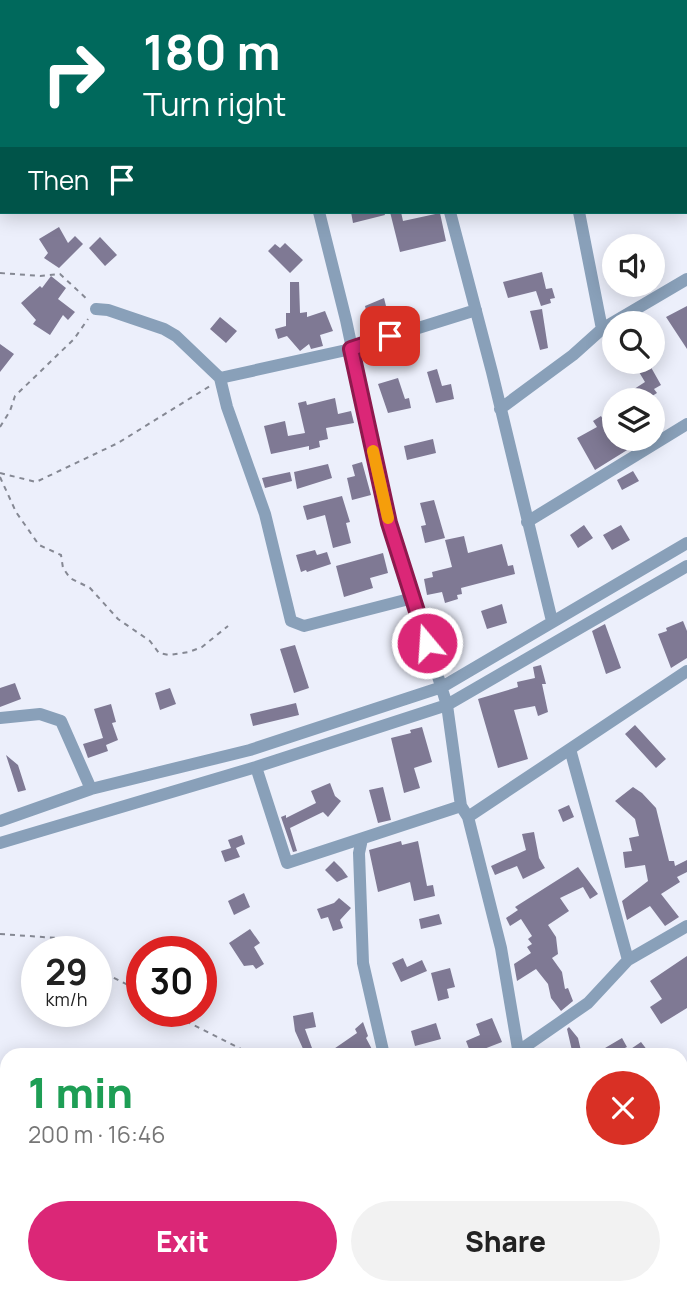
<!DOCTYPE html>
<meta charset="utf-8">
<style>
body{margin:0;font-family:Manrope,sans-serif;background:#f2f2f2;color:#222;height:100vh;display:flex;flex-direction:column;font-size:26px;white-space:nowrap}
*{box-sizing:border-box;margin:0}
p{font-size:23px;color:#767676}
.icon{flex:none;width:38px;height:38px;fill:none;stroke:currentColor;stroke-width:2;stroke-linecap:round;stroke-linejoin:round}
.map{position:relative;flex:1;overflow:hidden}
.details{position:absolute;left:0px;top:1048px;width:688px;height:247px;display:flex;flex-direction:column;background:#fff;border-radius:21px 21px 0 0;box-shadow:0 4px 18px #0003}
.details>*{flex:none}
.guide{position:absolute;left:0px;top:0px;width:688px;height:214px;box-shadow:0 4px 18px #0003;background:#00695c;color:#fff;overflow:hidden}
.fabs{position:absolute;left:602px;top:234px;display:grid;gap:14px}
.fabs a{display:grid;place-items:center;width:63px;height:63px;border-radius:50%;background:#fff;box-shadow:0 4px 18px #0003;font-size:35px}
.speed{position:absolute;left:21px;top:936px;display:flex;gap:14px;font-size:35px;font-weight:700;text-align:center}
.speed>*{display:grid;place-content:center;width:91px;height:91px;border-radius:50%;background:#fff;box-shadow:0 4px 18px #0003;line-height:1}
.speed small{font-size:18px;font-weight:400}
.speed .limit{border:10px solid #d22;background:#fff;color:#111}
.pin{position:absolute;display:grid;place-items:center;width:60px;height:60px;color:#fff;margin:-30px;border-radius:14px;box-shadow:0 4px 10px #0006}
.me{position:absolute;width:77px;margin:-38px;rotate:342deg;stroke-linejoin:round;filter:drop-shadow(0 0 5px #0008)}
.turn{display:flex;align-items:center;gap:24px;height:147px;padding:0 28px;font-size:32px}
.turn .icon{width:91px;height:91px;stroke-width:2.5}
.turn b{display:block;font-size:49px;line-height:60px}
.then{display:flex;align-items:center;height:66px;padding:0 28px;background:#0003;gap:14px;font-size:26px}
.round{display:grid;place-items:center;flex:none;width:74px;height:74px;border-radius:37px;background:#f2f2f2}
.head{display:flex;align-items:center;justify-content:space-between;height:119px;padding:0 28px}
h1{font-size:42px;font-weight:800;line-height:52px;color:#1e9e55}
.cta{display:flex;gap:14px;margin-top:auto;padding:14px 28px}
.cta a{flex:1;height:80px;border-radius:42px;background:#db2777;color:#fff;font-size:28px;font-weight:800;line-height:80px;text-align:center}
.cta a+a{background:#f2f2f2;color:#222}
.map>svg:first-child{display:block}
</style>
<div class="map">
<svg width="687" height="1294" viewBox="0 0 687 1294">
<rect width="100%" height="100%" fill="#eceffb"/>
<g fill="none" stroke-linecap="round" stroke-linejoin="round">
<path stroke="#b4d4e4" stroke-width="3.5" d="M172,2L173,0
M226,2L227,0
M0,138L2,137"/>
</g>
<path fill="#7f7994" d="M351,212H384L385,215L353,223Z
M390,212H401L403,221L440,213L446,241L400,252Z
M59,227L68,243L75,236L83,244L59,268L44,258L48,253L39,239Z
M100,237L117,255L105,266L89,248Z
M285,243L303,260L290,273L268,251L275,244L280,248Z
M542,272L546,289L552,288L555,298L550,299L551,303L541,306L536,291L508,298L503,282Z
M51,276L66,288L58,299L75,312L68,320L63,315L50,335L33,324L36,320L21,303L40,286L42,288Z
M290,282H299L300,313L307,312V317L325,311L333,331L320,335L323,346L311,349L309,344L300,351L287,336L278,339L275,329L286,326V313H290Z
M384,298L389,318L386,319L387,325L371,329L365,306Z
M687,306V349L666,317Z
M542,309L548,348L540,350L530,311Z
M220,317L237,331L226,343L210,329Z
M0,344L14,354L0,372Z
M633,362H648L661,385L654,389L657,393L644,401H634L628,393L645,382Z
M437,369L442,386L451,384L454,399L436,403L427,372Z
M398,378L405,399L409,398L411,408L388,413L378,384Z
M335,398L338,414L351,411L354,423L326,428L328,439L319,441L320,447L309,450V446L271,454L264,426L285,421L288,436L305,433L298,403L306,401L307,405Z
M601,416L614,439H628L632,447L595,470L577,438L597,427L593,421Z
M433,439L436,453L407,460L404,446Z
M362,462L371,495L352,500L347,478L355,476L352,465Z
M328,464L332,478L297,489L294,472Z
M633,471L639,481L622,490L617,480Z
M290,472L292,481L265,488L262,478Z
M342,496L350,522L346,523L351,543L333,548L325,515L307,520L303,506Z
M434,500L445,538L425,543L421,526L426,525L420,503Z
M584,525L593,538L578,548L570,535Z
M621,525L630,540L612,550L603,535Z
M464,536L468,553L502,544L508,566L513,565L515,574L461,588L462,594L457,595L458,599L445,603L442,592L427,595L424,579L433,577L432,572L452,567L445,540Z
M315,550L317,555L327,552L331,564L307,572L306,570L301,572L296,555Z
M383,553L388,573L370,578L373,588L344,597L336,566Z
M502,604L507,623L487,629L481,611Z
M683,621L687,631V658L671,668L658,634L667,631L666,628Z
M605,624L621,668L606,674L592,631Z
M295,645L309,688L294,693L280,649Z
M541,665L546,684H542L548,712L538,716L535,706L514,710L528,759L498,768L478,699L518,687L517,682L535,678L533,667Z
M15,683L21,699L0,707V688Z
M170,688L176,704L160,710L155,693Z
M296,703L299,715L253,726L250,714Z
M111,704L116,722L112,723L118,740L106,745L108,751L88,758L83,744L103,738L94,709Z
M635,725L666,759L656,768L625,734Z
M422,727L432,762L414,768L420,788L404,793L391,738L411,733L410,730Z
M6,755L18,765L26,790L18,792Z
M330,783L335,796L341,801L328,817L323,812L290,828L297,851L293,852L281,817L286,815V818L316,803L311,791Z
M383,787L391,820L378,823L369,790Z
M633,787L642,793L656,808L669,861H674L675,866L687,860V872L677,877L680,882L661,894L679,917L665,926L650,906L627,920L622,901L648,881L645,865L625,868L623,852L632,851L629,838L639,836L635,819L615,801Z
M569,805L574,817L563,822L558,810Z
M534,832L539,858L545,868L523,879L517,866L495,875L491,866L526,850L522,834Z
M242,835L245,844L236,848L240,857L225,862L221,851L231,848L228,840Z
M401,841L402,845L418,841L427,886L433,885L435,896L414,901L410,882L378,892L369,850Z
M334,861L342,869L348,877L337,882L325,870Z
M578,867L598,894L590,899L583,887L560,898L569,911L548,925L556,937L558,954L552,958L562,972L565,989L568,988L573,1001L561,1011L551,998L548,984L536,969L517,981L514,964L531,953L527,947L532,944L528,939L532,936L521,919L510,926L506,918L518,910L515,907Z
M244,893L250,907L234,915L228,901Z
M339,898L351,908L340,920L343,928L333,931L328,917L321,919L317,909L334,903Z
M439,914L442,924L421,929L419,919Z
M250,929L260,943L254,947L264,964L256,969L253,965L244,966L229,943Z
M687,956V1008L661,1024L650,1007L662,999L650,981Z
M403,958L407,967L422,960L427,971L401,982L392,963Z
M450,968L455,987L447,989L449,998L438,1001L431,973Z
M313,1012L316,1027L305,1029L312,1048L304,1051L295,1031L293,1016Z
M492,1018L502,1042L471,1054L466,1041L480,1035L476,1024Z
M363,1022L368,1036L366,1038L375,1055H325L357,1033L355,1029Z
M436,1023L441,1039L415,1046L411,1031Z
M569,1027L578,1038L582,1055H573L567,1029Z
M622,1038L627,1047L610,1055L605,1048Z
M641,1042L651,1055H622Z"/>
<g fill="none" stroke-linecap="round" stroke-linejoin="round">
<path stroke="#858893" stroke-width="2" stroke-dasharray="5 5" stroke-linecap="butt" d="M115,0L117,2
M0,273L40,276L60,274L89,301
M0,427L10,411L15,396L74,339L88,319
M0,473L36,482L118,443L210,386
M0,477L16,512L39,545L61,555L63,568L70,578L90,588L118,619L150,641L159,653L169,655L189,652L202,647L228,626
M0,934L57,938L75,952
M96,969L142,992
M168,1012L253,1055"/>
<path stroke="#89a0b9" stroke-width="12" d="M409,0L410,2
M659,0V2
M462,2L469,0
M686,122L687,126
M319,212L346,320L389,523L447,705L461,806L468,817L501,948L519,1055
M450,212L492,372L552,621
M579,212L602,329
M96,309L108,310L164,329L176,336L220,378L227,407L265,514L291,621L304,626L413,598
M220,378L351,349L476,310
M500,409L573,355L602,329L687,279
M527,522L687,424
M0,718L40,714L61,721L91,789
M570,749L628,960
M256,767L287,863L461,806
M468,817L687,671
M0,821L91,789L250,750L442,687L687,543
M362,839L359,853L363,963L384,1055
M0,843L256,767L447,705L687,566
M513,1055L588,1003L628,960L687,926
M681,1090L687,1087
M681,1191L687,1219
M299,1288L300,1294
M441,1288L442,1294
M571,1288V1294
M136,1294L152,1288
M496,1294L509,1288"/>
</g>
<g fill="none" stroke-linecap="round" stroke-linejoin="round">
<defs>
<path id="route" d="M390,336L351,349L389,523L427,643"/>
</defs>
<use href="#route" stroke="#8e194d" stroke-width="18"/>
<use href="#route" stroke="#db2777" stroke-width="12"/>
<path stroke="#f59e0b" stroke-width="12" d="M373,451L388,518"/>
</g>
</svg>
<div class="fabs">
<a><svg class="icon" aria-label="sound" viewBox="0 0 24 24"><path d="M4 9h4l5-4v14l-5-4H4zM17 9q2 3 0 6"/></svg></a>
<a><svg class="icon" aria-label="search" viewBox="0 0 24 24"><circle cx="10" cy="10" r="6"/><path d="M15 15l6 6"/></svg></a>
<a><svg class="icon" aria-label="layers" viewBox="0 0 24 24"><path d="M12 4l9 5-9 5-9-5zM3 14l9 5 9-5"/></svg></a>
</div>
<div class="speed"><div>29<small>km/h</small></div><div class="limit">30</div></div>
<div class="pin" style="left:390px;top:336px;background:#d93025"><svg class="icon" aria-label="arrive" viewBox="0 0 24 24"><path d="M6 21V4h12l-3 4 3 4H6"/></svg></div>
<svg class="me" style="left:427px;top:643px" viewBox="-20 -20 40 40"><circle r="17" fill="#db2777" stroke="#fff" stroke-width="3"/><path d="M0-11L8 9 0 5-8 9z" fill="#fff"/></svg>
<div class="guide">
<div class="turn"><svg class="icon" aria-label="right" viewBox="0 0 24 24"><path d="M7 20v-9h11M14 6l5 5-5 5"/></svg><div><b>180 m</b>Turn right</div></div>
<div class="then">Then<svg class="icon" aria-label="arrive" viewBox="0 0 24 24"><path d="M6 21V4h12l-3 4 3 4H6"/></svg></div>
</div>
<section class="details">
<div class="head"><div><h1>1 min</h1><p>200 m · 16:46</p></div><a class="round" style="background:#d93025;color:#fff"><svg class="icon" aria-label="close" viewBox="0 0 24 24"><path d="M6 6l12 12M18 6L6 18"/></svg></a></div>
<div class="cta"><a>Exit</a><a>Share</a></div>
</section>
</div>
